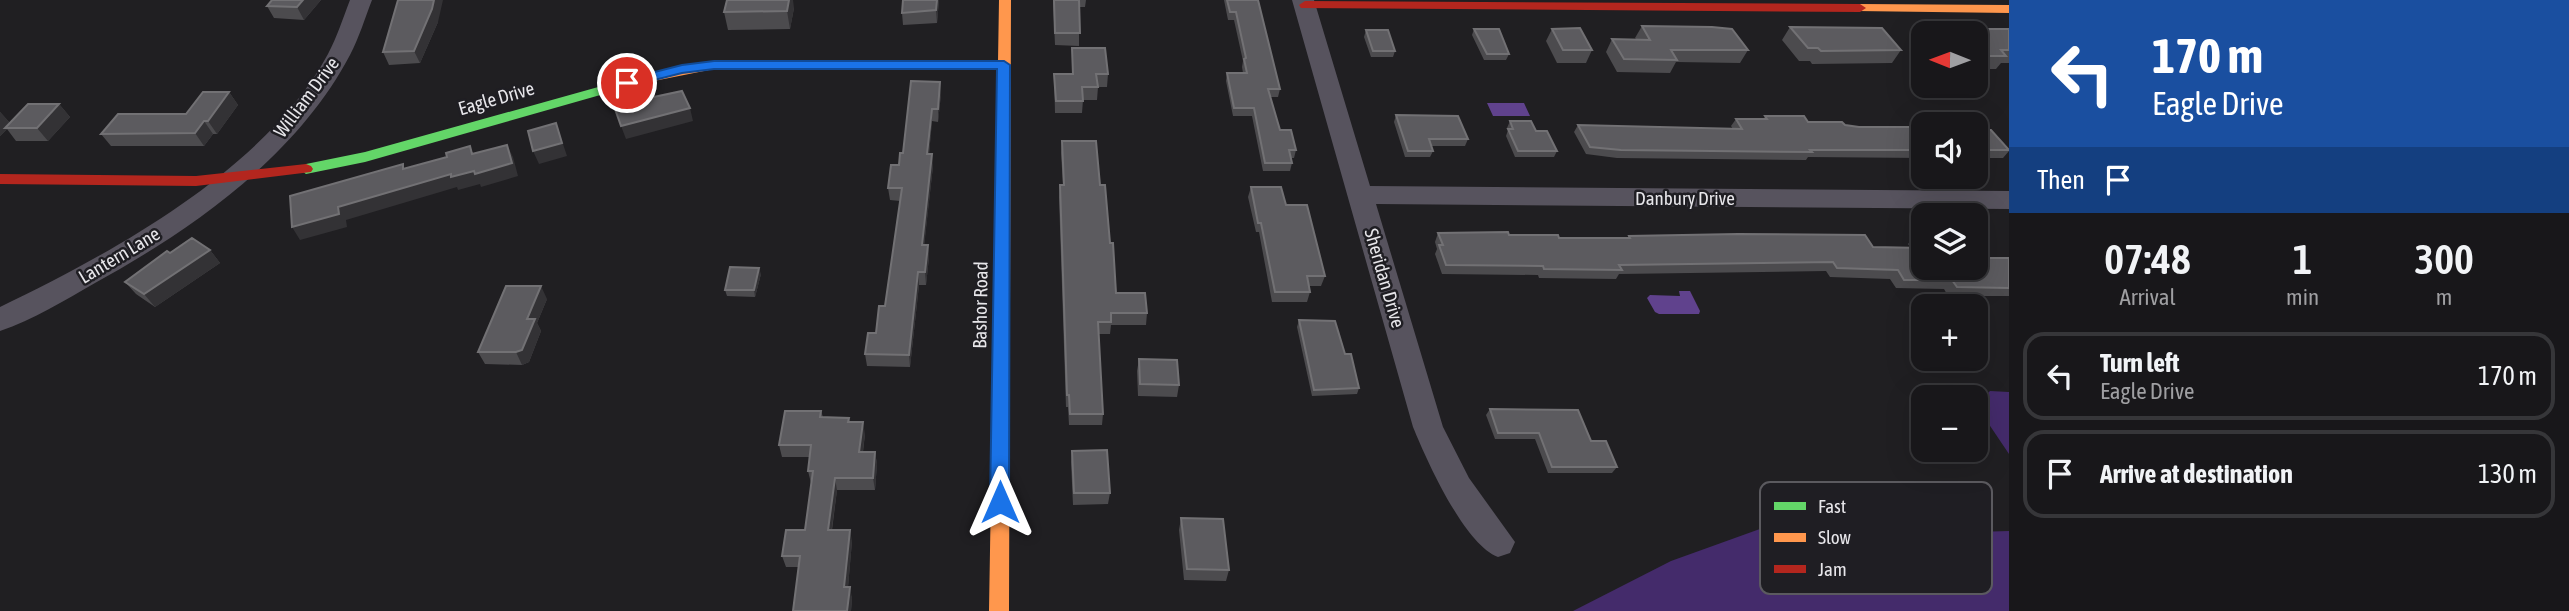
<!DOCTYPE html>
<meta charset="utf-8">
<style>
body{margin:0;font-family:"Asap Condensed",sans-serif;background:#212023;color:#f1f3f6;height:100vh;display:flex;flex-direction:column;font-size:26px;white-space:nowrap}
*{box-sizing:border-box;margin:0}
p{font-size:23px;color:#9f9fa2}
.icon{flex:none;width:38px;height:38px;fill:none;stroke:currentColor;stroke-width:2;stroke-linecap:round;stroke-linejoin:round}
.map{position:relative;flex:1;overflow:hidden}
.drawer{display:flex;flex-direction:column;background:#18171a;width:560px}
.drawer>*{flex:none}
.top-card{background:#1a4fa0;color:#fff;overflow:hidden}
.needle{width:46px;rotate:271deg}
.fabs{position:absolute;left:1911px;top:21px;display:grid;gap:14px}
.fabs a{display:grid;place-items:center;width:77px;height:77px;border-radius:14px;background:#18171a;box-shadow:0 7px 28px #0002,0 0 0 2px #363639;font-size:35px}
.pin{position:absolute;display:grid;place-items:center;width:60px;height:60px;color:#fff;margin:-30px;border:4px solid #fff;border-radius:50%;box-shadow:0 2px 7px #0007}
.me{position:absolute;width:77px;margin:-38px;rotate:0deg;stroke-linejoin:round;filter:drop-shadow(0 0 5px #0008)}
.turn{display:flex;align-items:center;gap:24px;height:147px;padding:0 28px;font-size:32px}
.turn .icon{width:91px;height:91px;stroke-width:2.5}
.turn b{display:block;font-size:49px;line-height:60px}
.then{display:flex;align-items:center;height:66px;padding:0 28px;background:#0003;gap:14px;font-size:26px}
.eta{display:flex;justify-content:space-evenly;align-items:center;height:119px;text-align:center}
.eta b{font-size:42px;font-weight:600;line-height:49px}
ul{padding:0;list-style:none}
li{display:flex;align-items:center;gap:21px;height:88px;margin:0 14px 10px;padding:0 14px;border:4px solid #363639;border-radius:21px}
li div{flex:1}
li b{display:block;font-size:26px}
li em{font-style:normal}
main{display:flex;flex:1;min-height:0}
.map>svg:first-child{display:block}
</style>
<main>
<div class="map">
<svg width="2009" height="611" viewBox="0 0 2009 611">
<rect width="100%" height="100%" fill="#201f22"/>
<path fill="#442b6b" d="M1990,391L2009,392V454L1976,405Z
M1807,512L1883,528L1941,533L2009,531V611H1573L1671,561Z"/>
<path fill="#60428d" d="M1487,103H1524L1530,116H1493Z
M1679,291H1690L1700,311L1699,314H1659L1655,312L1647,298L1650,295L1680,296Z"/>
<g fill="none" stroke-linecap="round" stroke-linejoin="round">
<path fill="#57535e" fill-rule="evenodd" d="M350,0H372C365,18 359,38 350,55C297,156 193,229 95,283C65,300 33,320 0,331V307C114,252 266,169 328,54C337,37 343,18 350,0Z
M1292,0H1314L1370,186L2009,191V209L1376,204L1443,427L1469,478L1515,542L1510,553L1498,557C1464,544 1427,461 1413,427Z"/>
<path fill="#63d668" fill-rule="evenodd" d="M634,77L640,81L639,84L365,162L306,174L299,169L306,164L365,152Z"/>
<path fill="#ff974d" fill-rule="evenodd" d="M999,0H1011L1009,611H989L998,69H714L634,85L628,81L634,77L714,61H998Z
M1860,4L2009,5V13L1856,11L1854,8Z"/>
<path fill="#b3261e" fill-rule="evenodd" d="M1305,1L1860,4L1866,8L1860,12L1301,8L1299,5Z
M306,164L311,166L313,169L311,172L196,186L0,184V174L196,176Z"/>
</g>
<path fill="#4c4b4e" d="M272,0H321L304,20L274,18L267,6Z
M903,0H939L937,23L903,25L902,13Z
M1053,0H1086L1085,7H1079V46L1055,45Z
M1224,0H1258L1280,89L1278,97H1270L1280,130L1296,150L1294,158H1290L1292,163L1290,171H1263L1252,116H1233L1226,81L1227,73H1243L1242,67L1243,61L1234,20H1228Z
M794,8L790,29L728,30L724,12Z
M438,22L420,63L389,65L383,52Z
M1933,25L1981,29H2009V63H2001L1996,69H1976V33H1927Z
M1642,26L1748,50L1740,63L1676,62L1670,73L1617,72L1606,52L1612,39H1636L1635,38Z
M1790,27L1901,50L1892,63L1812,64L1810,61H1799L1782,40Z
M1474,29L1509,54L1506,60H1484L1472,35Z
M1552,29L1592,50L1586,63H1557L1546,41Z
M1366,30L1395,51L1393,57H1371L1364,37Z
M1072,48L1108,74L1107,87H1098L1097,100H1083L1082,113H1055L1054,74H1072Z
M229,92L238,105L217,134H213L204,146H111L101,134L186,114Z
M941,94L938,122L932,121L929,154L933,166L924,245H928L929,257L926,285H919L910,367L867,366L865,354L876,333L885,306L900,201L890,200L888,188L903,153Z
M59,104L70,117L48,141H16L7,129L0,136V112L10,123Z
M1396,115L1468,139L1465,146H1431L1433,151L1430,157H1405L1394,122Z
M1765,116L1859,127H1923V158L1808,157L1806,160L1617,158L1586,154L1574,132L1578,125L1733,129L1731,126L1736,119H1764Z
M1510,121L1536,131L1557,151L1554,157H1515L1506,136L1508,130L1507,128Z
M1976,130L2009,150V151L2003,158H1976Z
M1062,141L1100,185L1110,243L1116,293L1147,313L1146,325H1111L1110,334H1099L1103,414L1102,425H1069L1068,407H1066L1059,197L1060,185H1063L1061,153Z
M1251,187L1286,205L1325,276L1321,286H1309L1310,292L1307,302H1272L1259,232H1256L1248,197Z
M1438,233L1559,238H1627L1629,236L1873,247H1910L1908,244L1916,235L1923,236V268L2009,258V296H1948L1944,289L1896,288L1890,279L1830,277L1826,271L1619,274L1616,279L1539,278L1538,275L1442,274L1435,254L1437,249L1435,242Z
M210,250L220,263L155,307L136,294L125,282L170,253Z
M761,274L755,297L727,296L725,290Z
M547,299L537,323L541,331L529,362L522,365L485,364L478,352Z
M1299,320L1359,388L1357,394L1312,396L1297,327Z
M1139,359L1179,385L1177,397L1138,396L1137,371Z
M1490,409L1591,441L1617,467L1612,473H1548L1535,439H1495L1486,415Z
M821,411L823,417L849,418L850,422L865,434L863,452H875L877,464L875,490H837L832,530L852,541L848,587L852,598L851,611H793L799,567H786L782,556L805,530L811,483L808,471L810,457H782L779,445Z
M1072,451L1110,493L1108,504L1073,505L1071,462Z
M1181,518L1229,570L1226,581L1184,580L1179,530Z"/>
<path fill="#333235" d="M303,0H321L304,20L297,7Z
M434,0H443L438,22L420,63L414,51Z
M789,0H793L794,8L790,29L787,11Z
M937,0H939L937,23L936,10Z
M940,82L941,94L938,122V109Z
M229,92L238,105L217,134L208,121Z
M59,104L70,117L48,141L37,128Z
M690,108L693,121L626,139L621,126Z
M932,109V121L928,166L927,154Z
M0,112L11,124L5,128L7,129L0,136Z
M204,121L213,134L204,146L195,133Z
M556,123L567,156L539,164L533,151Z
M507,145L513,157L518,176L481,187L480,184L458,190L457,187L346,220L347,227L300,240L292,227L338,207Z
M932,154L933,166L923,257L922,245Z
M928,245L929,257L926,285L925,272Z
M210,250L220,263L155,307L144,294Z
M759,268L761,274L755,297L754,290Z
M918,272L919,285L910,367L909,355Z
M541,286L547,299L537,323L541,331L529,362L522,365L516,352L527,319Z
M863,422L865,434L861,464L859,452Z
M875,452L877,464L875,490L873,478Z
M835,478L837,490L830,541L828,530Z
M850,530L852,541L847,598L844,587Z
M850,587L852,598L851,611H847Z"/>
<path fill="#5c5b5f" stroke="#727174" stroke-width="2" d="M272,0H303L297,7L267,6Z
M398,0H434L432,9L414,51L383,52Z
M727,0H789L787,11L724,12Z
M903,0H937L936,10L902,13Z
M1054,0H1079L1080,33H1055Z
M1227,0H1258L1280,89H1268L1280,130H1291L1296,150H1289L1292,163H1265L1254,108H1234L1227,73H1247L1244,59L1246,58L1236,12H1230Z
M1933,25L1977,26L1981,29H2009V50H2001L2006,56H1976V33H1940Z
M1642,26L1712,27L1732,29L1748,50H1671L1677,60L1624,59L1612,39L1650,40Z
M1790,27L1882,28L1901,50L1821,51L1818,48H1808Z
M1580,28L1592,50H1563L1552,29Z
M1474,29H1499L1509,54H1487Z
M1366,30H1388L1395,51H1373Z
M1072,48H1105L1108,74H1096L1098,87H1082L1083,101H1056L1054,74H1073Z
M911,81L940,82L938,109H932L927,154H932L922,245H928L925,272H918L909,355L865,354L868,333H876L879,306H885L902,188H888L891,165H899L900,153H903Z
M682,91L690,108L621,126L615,109L636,103L635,101Z
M203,92H229L208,121H204L195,133L101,134L118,114H186Z
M28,104H59L37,128H5Z
M1396,115L1458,116L1468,139H1429L1433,151H1408Z
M1765,116H1804L1808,122H1842L1845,125L1859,127H1923V150H1810L1812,152L1621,150L1590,147L1578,125L1742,129L1736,119H1767Z
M1510,121H1531L1536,131H1547L1557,151H1518L1508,129H1513Z
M1932,122H1959L1961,124H1933Z
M556,123L562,143L533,151L528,131Z
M1976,130H1991L2009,150H1976Z
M1062,141H1096L1100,185H1105L1110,243H1113L1116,293H1145L1147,313H1111V322H1098L1103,414H1070L1069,395H1067L1060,185H1064Z
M507,145L512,163L475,174L474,171L451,177V174L338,207L339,214L292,227L290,196L403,164V169L447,157L446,153L470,146L472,154Z
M1251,187H1281L1286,205H1307L1325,276H1307L1310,292H1275L1261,223H1258Z
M1508,232L1509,235H1558L1559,238H1630L1629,236L1738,234L1865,235L1873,247L1923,248V268H1976V258H2009V288L1957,287L1952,280H1904L1898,270L1837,268L1833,262L1619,265L1622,270L1544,269L1543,266L1446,265L1439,245H1443L1438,233Z
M1916,235L1923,236V245Z
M192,238L210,250L144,294L125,282L167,251L170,253Z
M730,267L759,268L754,290H725Z
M506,286H541L527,319H535L522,350L516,352H478Z
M1299,320L1335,321L1345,354H1351L1359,388L1314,390Z
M1139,359L1177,360L1179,385L1140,384Z
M1490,409L1578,410L1591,441H1606L1617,467H1552L1539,433H1498Z
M785,411H821L820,417L849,418L848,422H863L859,452H875L873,478H835L828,530H850L844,587H850L847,611H793L800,556H782L786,530H805L813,471H808L811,445H779Z
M1107,450L1110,493H1074L1072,451Z
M1181,518L1223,519L1229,570L1187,569Z"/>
<path fill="#1a73e8" stroke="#114b97" stroke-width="2" d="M714,61H1004L1010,65L1009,502L1006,507L1000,510L993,507L990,502L997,69H714L682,73L627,87L621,83L623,80L682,65Z"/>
<g text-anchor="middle" stroke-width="5" stroke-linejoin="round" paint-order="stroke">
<g font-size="19" fill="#e7e6ea" stroke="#1f1e23">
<text transform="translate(306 97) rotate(-53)" y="7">William Drive</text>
<text transform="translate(496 98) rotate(-16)" y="7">Eagle Drive</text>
<text x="1685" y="205">Danbury Drive</text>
<text transform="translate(119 255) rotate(-31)" y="7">Lantern Lane</text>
<text transform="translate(1385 278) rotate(74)" y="7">Sheridan Drive</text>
<text transform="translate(980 305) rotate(-89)" y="7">Bashor Road</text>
</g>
</g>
<rect x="1760" y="482" width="232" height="112" rx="10" fill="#1f1e23" stroke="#5b5a5f" stroke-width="2"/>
<rect x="1774" y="502" width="32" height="8" fill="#63d668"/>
<rect x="1774" y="533" width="32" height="9" fill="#ff974d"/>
<rect x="1774" y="565" width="32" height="8" fill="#b3261e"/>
<g font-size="19" fill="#e7e6ea">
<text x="1818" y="513">Fast</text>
<text x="1818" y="544">Slow</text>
<text x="1818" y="576">Jam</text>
</g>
</svg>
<div class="fabs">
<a><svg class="needle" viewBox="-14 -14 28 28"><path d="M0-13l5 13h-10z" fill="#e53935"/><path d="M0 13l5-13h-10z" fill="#9f9fa2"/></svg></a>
<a><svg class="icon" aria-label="sound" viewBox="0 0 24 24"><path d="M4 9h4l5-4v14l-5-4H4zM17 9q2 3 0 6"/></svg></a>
<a><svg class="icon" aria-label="layers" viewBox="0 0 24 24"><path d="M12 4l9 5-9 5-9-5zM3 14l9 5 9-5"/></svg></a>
<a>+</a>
<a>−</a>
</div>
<div class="pin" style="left:627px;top:83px;background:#d93025"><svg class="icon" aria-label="arrive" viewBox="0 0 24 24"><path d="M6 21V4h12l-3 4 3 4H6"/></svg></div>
<svg class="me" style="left:1000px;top:502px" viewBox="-20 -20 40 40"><path d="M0-17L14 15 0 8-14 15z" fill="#1a73e8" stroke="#fff" stroke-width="4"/></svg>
</div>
<section class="drawer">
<div class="top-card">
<div class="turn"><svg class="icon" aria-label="left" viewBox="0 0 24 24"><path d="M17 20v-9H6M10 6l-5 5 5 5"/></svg><div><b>170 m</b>Eagle Drive</div></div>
<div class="then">Then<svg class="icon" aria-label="arrive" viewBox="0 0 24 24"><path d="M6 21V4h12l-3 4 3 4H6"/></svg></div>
</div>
<div class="eta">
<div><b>07:48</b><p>Arrival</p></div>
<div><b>1</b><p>min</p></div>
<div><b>300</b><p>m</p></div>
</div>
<ul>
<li><svg class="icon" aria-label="left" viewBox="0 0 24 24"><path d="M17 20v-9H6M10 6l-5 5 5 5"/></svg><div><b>Turn left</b><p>Eagle Drive</p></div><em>170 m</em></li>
<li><svg class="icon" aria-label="arrive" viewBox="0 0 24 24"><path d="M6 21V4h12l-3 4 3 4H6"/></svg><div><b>Arrive at destination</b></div><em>130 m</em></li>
</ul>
</section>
</main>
